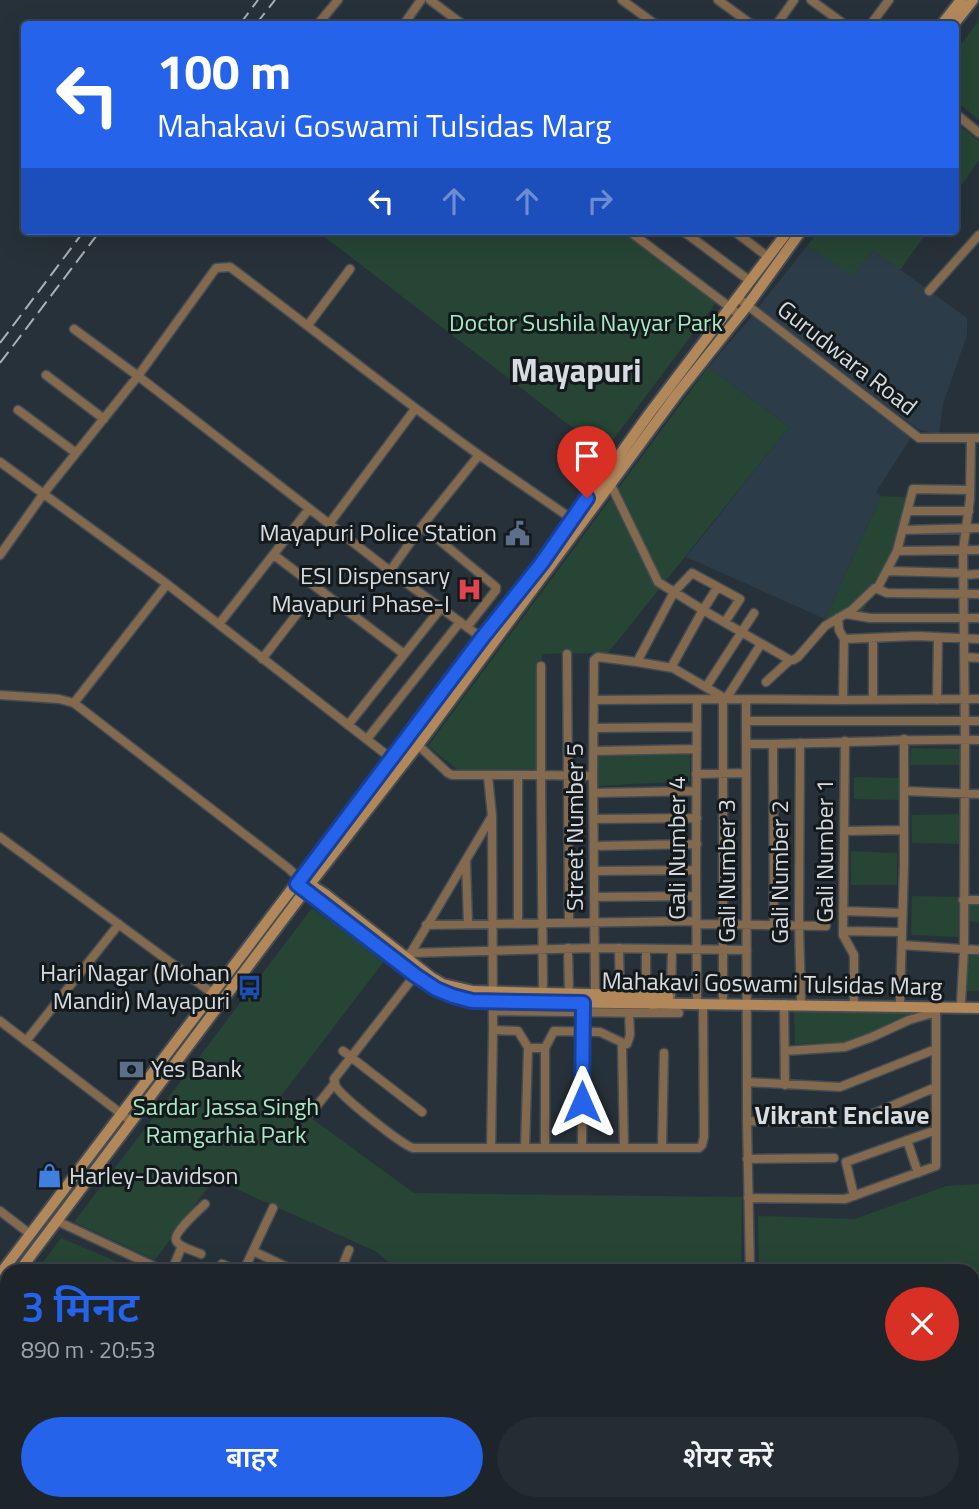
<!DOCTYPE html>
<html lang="hi">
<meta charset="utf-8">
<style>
body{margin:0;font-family:"Titillium Web","Noto Sans Devanagari",sans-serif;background:#252d33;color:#f1f3f6;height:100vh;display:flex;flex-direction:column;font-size:26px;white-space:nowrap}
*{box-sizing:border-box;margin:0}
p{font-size:23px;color:#a0a5a9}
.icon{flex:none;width:38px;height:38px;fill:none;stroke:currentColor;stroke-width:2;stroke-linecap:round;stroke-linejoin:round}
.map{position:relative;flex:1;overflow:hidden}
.drawer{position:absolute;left:0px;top:1264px;width:980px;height:247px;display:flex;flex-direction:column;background:#1d252b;border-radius:21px 21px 0 0;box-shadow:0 7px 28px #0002,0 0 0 2px #3b4247}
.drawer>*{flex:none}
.top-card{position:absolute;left:21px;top:21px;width:938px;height:214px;border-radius:7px;box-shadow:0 7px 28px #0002,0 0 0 2px #3b4247;background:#2563eb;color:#fff;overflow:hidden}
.pin{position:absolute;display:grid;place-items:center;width:60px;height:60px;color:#fff;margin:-72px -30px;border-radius:50% 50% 50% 0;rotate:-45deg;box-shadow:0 0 7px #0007}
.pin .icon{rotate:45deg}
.me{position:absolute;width:77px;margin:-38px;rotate:0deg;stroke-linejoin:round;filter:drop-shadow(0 0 5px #0008)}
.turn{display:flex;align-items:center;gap:24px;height:147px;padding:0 21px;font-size:32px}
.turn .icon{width:91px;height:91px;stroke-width:2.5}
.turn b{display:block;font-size:49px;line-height:60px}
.lanes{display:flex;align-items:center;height:66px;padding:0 21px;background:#0003;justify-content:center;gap:35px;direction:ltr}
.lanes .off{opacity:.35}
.round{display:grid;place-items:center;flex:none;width:74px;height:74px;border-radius:37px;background:#252d33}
.headline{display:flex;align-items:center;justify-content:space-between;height:119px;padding:0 21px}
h1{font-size:42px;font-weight:600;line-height:52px;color:#2563eb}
.primary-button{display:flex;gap:14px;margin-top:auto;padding:14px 21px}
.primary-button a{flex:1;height:80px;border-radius:42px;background:#2563eb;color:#fff;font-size:28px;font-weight:600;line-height:80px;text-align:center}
.primary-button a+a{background:#252d33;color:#f1f3f6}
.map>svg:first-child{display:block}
</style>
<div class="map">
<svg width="979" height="1509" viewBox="0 0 979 1509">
<rect width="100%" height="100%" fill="#273139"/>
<path fill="#2c3c48" d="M807,246L853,275L873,250L967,318V335L943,404L939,434L919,430L758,308Z
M754,314L912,436L876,492L881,496L825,619L686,557L789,427L708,367Z"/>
<path fill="#264534" d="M979,20V120L956,101V51Z
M956,123L979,141V160L956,193Z
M317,231H630L721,296L604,452Z
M818,231H928L900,270L873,250L853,276L807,246Z
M708,367L789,427L608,653L542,654L540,769L459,771L428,746Z
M881,496L905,497L897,553L860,616L846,619H825Z
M911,748L961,749V765H910Z
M597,754H690V781L596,786Z
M854,777L900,778L899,800L854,799Z
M959,814V844L912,843L911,815Z
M851,851L897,853V885H851Z
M968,895L979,896V922L967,921Z
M912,896L959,897L958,937L911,935Z
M312,908L385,960L281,1096L414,1193L742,1197L741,1270H399L375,1251L214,1179L155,1260L74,1222Z
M966,948L979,949V991H965Z
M794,1011L923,1012L841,1043L795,1044Z
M979,1184V1282H973V1270H759L758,1216L855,1219L946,1186Z
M61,1238L137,1270H37Z
M7,1310V1456L0,1453V1319Z"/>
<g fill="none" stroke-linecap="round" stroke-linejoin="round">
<defs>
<path id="street" d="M430,0L462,24
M622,0L655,24
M718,0L751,24
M811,0L844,24
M318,24L338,0
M404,24L421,0
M777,24L794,0
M871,24L889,0
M956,114L979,133
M629,231L740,315
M683,231L750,281
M734,231L768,257
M929,291L979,235
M738,298L919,438H979
M308,325L350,269
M74,329L138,376L390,571
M46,375L104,419
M18,410L76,453
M0,462L167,584L392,759
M611,485L658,582L703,610L673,664V668L726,699L761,644
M908,511H969
M329,524L415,409
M422,526L496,587V590L467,627
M903,530L979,528
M897,551L979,550
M0,555L44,493L138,376L216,268L230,267C313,329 394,394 479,455
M274,555L404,654
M887,571L964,573
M964,575L979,574
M717,588L703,610L790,660H793L798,657L825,626L852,610L875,588L887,593L979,594
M877,589L897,551L913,489L970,490
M846,614L870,618H979
M838,618L839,630L844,639
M219,624L309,509
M482,638L390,571L422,526L479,455L572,519
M873,638V700
M567,654L569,923
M965,657L979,658
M262,659L300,610
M637,662L673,668
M766,682L790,660
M706,687L754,613
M0,695L59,699L74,703L288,868L300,879
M723,699V997
M594,700L723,699L843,700L979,699
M746,700L747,1121L750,1270
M843,700L844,639L917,636L979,639
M937,700L938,637
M74,703L167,584
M746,721H979
M348,725L441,608
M594,728L697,727
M367,739L460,622
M845,741L843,935L854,955V1006
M800,743L799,926L801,1000
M746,744C824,745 901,738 979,740
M773,744L774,925
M418,745L448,773L452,775H541V666
M594,751L697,749
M696,774L746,773
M904,791L979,794
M594,793L696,791
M594,819L697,818
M844,831L904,830
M0,837L223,1001
M594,846L697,844
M466,861L468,924
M595,871L696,870
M594,897L696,896
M963,900H979
M843,911L902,913
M518,924V776
M696,924L826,926
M426,925L696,921
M843,931L902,932
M902,945L979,950
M568,948L569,994
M619,948L620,995
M646,949V996
M410,953L595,948L747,950
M409,956L492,816L488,776
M415,975L334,1079C335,1081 335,1083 335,1085C340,1096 401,1144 413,1148H699L702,1145L704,1137L703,1004
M543,993L541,775L593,776
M595,994L593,776L594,660L598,657L637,662L674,592L692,573L740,599L725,622
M671,996L672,949
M697,997L696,870L697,699
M900,1001L904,865V739
M961,1002L964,949L965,740L963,550L970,499L971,438
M784,1004L785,1085
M653,1010V1013H679
M493,1011L653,1013
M0,1021L132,1122
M493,1030L518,1031L529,1049
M26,1041L119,924
M622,1045L624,1148
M622,1045L627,1044L630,1035L629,1013
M545,1048L554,1031L600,1032L621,1042L622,1045
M343,1051L422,1112
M785,1051L845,1047L872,1037L909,1020L936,1012
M747,1082L840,1087L936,1049
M311,1113L335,1083
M747,1121L831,1123
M854,1122L936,1087
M907,1140L918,1173
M491,1148L493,1030L492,816
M525,1148L528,1050L530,1048H545V1148
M582,1148L583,1008
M662,1148L664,1053
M747,1159L834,1158
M854,1196L846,1162L936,1130
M748,1198L845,1199L936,1166V1002
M0,1211L30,1234
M57,1221L162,1270
M253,1251L289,1268
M201,1254C195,1251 178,1247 176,1240C174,1232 199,1210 205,1204
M222,1264L227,1266L228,1270
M172,1270L182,1246
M244,1270L273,1208
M341,1270L349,1250
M973,1286H979
M973,1320H979
M973,1364L979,1360
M973,1399L979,1397
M973,1419L979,1427
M973,1472L979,1477
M316,1503L329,1509
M385,1503L399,1509
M524,1503C541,1509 553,1508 570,1507V1503
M604,1503V1509
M650,1503V1509
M661,1503L663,1505L711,1506L713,1503
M762,1503L763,1509
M29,1509L33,1503
M252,1509L255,1503
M280,1509L283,1503
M437,1509L439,1503
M611,1509V1503
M749,1509L754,1503
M799,1509L804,1503
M827,1509L832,1503"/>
<path id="secondary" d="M942,24L961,0
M954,24L973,0
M306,882L325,894L431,977L443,984L473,991L668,996
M301,886C331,906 359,931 387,953C413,973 438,995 472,1001L979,1008
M20,1270L310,884L418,745L677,394L747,306L801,231
M0,1274L482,638L541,564L649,414L788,231
M0,1297L7,1287
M973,1452L979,1446
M909,1503L911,1509
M942,1509L944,1503"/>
</defs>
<use href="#street" stroke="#434c54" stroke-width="11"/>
<use href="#secondary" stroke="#434c54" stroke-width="14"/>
<use href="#street" stroke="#83694d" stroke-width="8"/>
<use href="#secondary" stroke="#b2885b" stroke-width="10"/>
<path stroke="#a9b0b6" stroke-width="2" stroke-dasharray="14 7" stroke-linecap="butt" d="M240,24L258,0
M256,24L275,0
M0,343L84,231
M0,363L100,231"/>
</g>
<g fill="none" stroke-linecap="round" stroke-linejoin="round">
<defs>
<path id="route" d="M582,1102L583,1003L472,1001L453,996L436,989L415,975L297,884L482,638L541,564L587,498"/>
</defs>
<use href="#route" stroke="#184099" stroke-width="18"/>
<use href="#route" stroke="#2563eb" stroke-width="12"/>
</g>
<defs>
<symbol id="civic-bare" viewBox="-9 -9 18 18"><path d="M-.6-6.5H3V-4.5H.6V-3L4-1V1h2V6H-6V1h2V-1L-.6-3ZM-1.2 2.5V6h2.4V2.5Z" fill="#5c6f8a" stroke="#14191c" stroke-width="2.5" paint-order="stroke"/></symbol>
<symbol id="hospital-bare" viewBox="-9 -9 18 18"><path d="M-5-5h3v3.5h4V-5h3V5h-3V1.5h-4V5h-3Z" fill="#e0444e" stroke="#14191c" stroke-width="2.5" paint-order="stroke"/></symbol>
<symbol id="bus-bare" viewBox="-9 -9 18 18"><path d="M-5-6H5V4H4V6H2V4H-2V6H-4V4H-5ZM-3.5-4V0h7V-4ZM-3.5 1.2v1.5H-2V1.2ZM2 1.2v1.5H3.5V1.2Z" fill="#1a4fb4" stroke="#14191c" stroke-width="2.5" paint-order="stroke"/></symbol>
<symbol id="bank-bare" viewBox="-9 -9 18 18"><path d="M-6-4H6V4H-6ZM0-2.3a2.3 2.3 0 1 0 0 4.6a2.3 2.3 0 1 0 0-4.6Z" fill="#5c6f8a" stroke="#14191c" stroke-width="2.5" paint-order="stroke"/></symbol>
<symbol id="shop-bare" viewBox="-9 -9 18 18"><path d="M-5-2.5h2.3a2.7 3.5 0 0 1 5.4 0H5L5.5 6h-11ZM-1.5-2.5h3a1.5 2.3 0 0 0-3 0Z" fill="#3f7fe0" stroke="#14191c" stroke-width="2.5" paint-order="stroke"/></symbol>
</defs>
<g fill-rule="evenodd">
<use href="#civic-bare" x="500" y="516" width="35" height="35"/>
<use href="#hospital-bare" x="452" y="572" width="35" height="35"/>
<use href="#bus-bare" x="232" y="970" width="35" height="35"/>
<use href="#bank-bare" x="114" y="1052" width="35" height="35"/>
<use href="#shop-bare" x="32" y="1158" width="35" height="35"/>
</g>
<g text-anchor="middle" stroke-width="6" stroke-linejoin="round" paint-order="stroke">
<g font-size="24" fill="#a7eac3" stroke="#14191c">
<text x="586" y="331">Doctor Sushila Nayyar Park</text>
<text x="226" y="1115">Sardar Jassa Singh<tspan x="226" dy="28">Ramgarhia Park</tspan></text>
</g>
<g font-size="24" fill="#d6dce1" stroke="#14191c">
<text transform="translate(847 358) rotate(38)" y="8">Gurudwara Road</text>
<text transform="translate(575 827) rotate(-90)" y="8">Street Number 5</text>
<text transform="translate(677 848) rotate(-90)" y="8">Gali Number 4</text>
<text transform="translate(825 851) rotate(-90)" y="8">Gali Number 1</text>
<text transform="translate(727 871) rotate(-90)" y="8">Gali Number 3</text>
<text transform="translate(780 872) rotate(-90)" y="8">Gali Number 2</text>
<text transform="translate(772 984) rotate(1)" y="8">Mahakavi Goswami Tulsidas Marg</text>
</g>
<g font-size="24" fill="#d6dce1" stroke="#14191c" text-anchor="end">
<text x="497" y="541">Mayapuri Police Station</text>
<text x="450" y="584">ESI Dispensary<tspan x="450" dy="28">Mayapuri Phase-I</tspan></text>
<text x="230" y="981">Hari Nagar (Mohan<tspan x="230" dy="28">Mandir) Mayapuri</tspan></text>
<text x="151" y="1077" text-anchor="start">Yes Bank</text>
<text x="69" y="1184" text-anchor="start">Harley-Davidson</text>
</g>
<g font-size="26" font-weight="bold" fill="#d6dce1" stroke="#14191c">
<text x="842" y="1124">Vikrant Enclave</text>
</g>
<g font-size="32" font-weight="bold" fill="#d6dce1" stroke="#14191c">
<text x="576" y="382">Mayapuri</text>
</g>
</g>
</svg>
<div class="pin" style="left:587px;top:498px;background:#d93025"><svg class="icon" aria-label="arrive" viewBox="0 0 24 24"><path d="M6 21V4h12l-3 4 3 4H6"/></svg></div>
<svg class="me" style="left:582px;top:1102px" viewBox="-20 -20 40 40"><path d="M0-17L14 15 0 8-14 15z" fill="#2563eb" stroke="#fff" stroke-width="4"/></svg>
<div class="top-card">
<div class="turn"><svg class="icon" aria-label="left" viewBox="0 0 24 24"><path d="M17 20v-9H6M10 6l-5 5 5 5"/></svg><div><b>100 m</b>Mahakavi Goswami Tulsidas Marg</div></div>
<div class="lanes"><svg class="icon" aria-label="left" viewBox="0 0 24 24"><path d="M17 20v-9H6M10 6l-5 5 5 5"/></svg><svg class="icon off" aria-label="ahead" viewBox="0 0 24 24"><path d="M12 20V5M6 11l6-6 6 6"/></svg><svg class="icon off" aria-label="ahead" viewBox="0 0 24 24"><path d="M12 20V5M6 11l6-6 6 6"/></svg><svg class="icon off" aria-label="right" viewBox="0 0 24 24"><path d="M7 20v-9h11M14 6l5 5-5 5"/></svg></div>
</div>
<section class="drawer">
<div class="headline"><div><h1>3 मिनट</h1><p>890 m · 20:53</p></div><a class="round" style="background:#d93025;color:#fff"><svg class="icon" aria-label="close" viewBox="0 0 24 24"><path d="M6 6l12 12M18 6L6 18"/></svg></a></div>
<div class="primary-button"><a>बाहर</a><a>शेयर करें</a></div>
</section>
</div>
